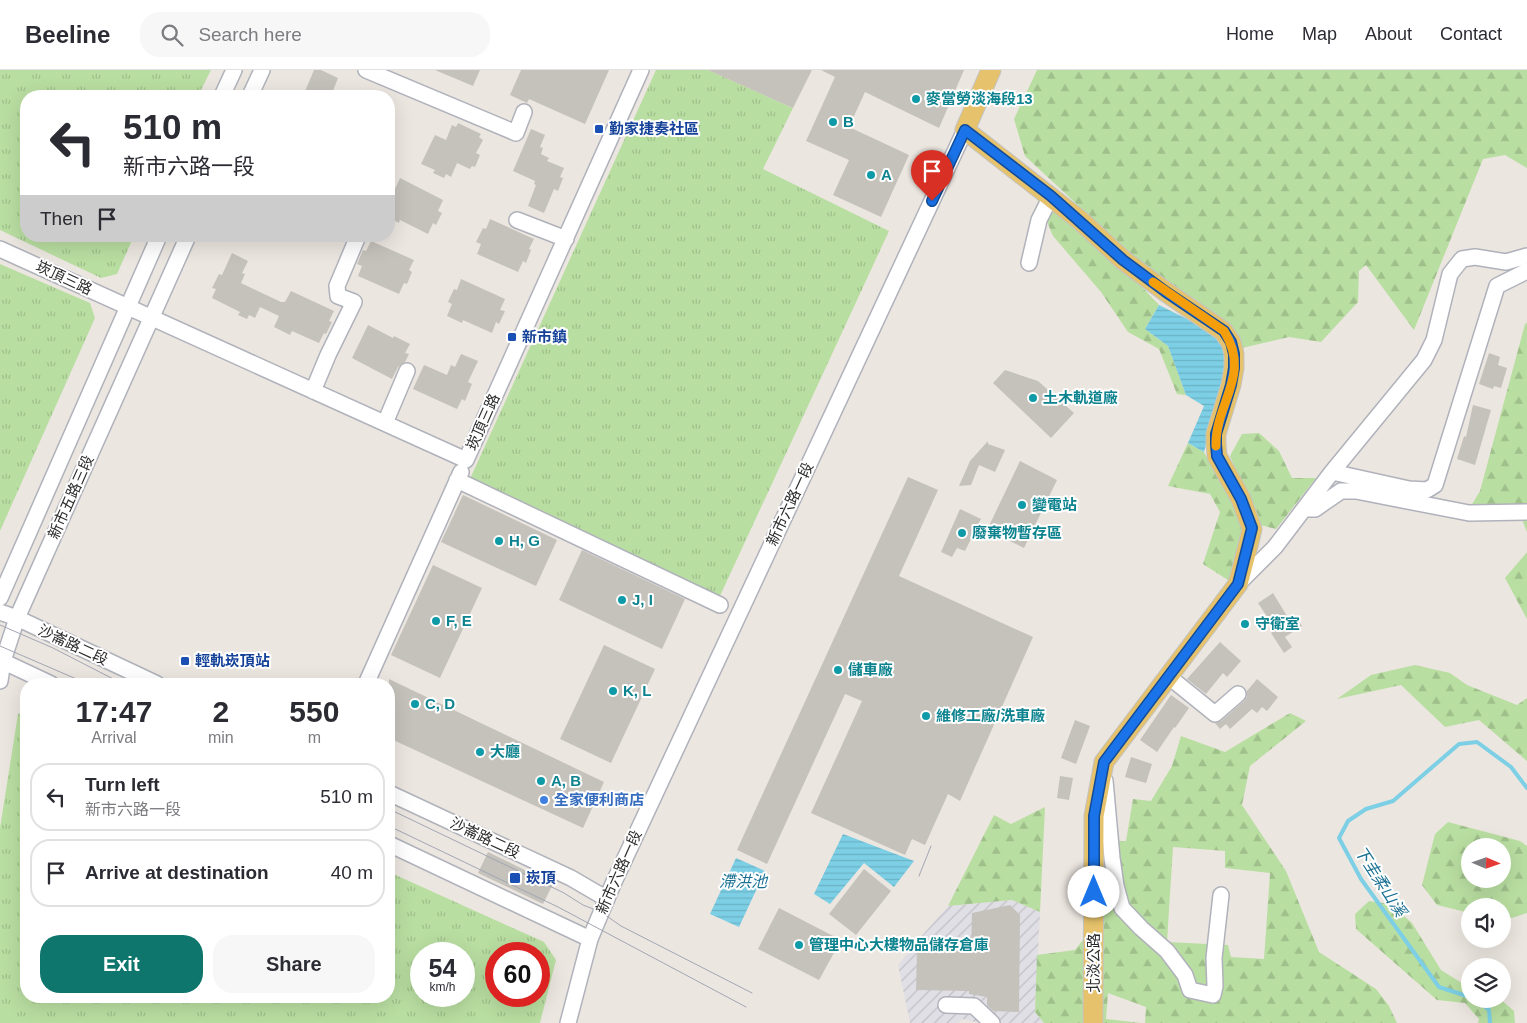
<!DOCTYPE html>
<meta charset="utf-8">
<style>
body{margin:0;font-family:Helvetica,"Noto Sans TC",sans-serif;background:#f7f7f7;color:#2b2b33;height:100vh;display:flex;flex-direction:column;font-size:19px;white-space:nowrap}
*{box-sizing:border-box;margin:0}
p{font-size:16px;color:#7c7c81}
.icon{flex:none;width:28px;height:28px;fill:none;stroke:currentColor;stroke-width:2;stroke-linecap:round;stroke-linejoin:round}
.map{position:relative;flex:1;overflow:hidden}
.drawer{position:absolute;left:20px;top:608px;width:375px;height:325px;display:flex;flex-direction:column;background:#fff;border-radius:20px;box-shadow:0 5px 20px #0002}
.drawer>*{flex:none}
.hud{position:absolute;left:20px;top:20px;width:375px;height:152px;border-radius:20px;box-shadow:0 5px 20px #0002;background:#fff;color:#2b2b33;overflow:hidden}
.needle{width:32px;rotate:92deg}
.buttons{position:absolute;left:1461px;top:768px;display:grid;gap:10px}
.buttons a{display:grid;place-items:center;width:50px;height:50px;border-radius:50%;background:#fff;box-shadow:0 5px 20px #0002;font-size:25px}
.speed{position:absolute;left:410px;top:872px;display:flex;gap:10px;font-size:25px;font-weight:700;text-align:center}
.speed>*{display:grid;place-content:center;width:65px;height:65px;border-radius:50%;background:#fff;box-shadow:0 5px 20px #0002;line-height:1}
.speed small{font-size:12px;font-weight:400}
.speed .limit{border:8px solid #d22;background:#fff;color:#111}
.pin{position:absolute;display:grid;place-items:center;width:42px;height:42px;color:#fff;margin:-51px -21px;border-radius:50% 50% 50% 0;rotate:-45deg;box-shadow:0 0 5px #0007}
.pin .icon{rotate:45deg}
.me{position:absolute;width:55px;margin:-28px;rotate:0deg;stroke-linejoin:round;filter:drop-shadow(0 0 4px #0008)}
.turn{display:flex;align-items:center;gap:18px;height:105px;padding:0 20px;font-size:22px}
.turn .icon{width:65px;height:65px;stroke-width:2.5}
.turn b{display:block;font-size:35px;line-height:42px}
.then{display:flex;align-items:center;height:48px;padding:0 20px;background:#0003;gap:10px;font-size:19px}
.eta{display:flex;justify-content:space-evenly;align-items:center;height:85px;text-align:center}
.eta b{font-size:30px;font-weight:700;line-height:35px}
.primary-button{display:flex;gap:10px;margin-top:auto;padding:10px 20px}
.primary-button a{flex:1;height:58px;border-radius:20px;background:#0f766e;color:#fff;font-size:20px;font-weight:700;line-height:58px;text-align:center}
.primary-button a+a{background:#f7f7f7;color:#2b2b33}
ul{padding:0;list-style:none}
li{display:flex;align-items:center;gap:15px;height:68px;margin:0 10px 8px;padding:0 10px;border:2px solid #e1e1e2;border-radius:20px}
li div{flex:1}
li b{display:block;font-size:19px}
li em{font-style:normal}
header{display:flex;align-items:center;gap:30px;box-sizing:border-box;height:70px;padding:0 25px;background:#fff;border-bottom:1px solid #e1e1e2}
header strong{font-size:24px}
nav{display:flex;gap:28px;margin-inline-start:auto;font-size:18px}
.search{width:350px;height:45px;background:#f7f7f7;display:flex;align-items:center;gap:12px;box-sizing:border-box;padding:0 18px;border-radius:20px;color:#7c7c81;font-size:19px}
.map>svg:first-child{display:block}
</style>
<header>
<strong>Beeline</strong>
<div class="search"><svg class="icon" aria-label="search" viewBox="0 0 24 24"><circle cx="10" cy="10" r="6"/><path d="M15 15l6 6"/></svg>Search here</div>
<nav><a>Home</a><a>Map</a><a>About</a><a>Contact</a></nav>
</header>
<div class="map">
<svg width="1527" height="953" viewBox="0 0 1527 953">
<defs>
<pattern id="industrial-furrows" width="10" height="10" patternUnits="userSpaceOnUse" patternTransform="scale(1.25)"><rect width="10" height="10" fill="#e1dfe6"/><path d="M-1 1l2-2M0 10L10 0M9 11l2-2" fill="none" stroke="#c1c0c5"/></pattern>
<pattern id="grass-tufts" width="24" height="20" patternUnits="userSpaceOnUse" patternTransform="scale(1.25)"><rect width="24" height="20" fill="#b9dea1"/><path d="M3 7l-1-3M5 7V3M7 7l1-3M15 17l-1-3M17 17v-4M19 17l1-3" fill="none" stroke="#9fbf8b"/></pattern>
<pattern id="forest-firs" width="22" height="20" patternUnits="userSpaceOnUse" patternTransform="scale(1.25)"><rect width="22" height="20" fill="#b9dea1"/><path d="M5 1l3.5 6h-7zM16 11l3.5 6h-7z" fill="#9fbf8b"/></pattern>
<pattern id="water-rules" width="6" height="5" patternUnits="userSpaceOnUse" patternTransform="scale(1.25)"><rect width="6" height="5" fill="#7ccfe5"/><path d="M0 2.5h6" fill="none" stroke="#6bb2c5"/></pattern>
</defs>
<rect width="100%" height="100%" fill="#ece6e0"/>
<path fill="url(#industrial-furrows)" d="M1012,830L1040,842L1035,942L1044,953H980L962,949L958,953H910L898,895L919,869L948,836Z"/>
<path fill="url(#grass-tufts)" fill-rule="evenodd" d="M0,0H211L198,26H26V166H134L117,204L101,208L0,160Z
M656,0H708L793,38L763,99L889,161L719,528L469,411Z
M0,194L90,233L95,248L0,461Z
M26,640V926H389V802L544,872L556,890L540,953H0V758L18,644ZM421,884H464V926H421ZM496,884H539V926H496Z"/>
<path fill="url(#forest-firs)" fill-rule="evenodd" d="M1037,0H1527V98L1505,85L1483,89L1414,260L1366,195L1359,201L1358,232L1321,272L1289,267L1242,278L1219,248L1195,229L1167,215L1137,190L1025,86L1014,49Z
M1037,128L1069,149L1143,218L1159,235L1145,259L1168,276L1186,325L1177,324L1159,279L1128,262L1101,222L1053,166Z
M1527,253V462L1521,447L1471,436L1480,421L1525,254Z
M1259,363L1279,381L1292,408H1316L1276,459L1260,455L1230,386L1242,364Z
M1188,373L1204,382L1241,450L1245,469L1231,512L1203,494L1220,442L1210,424L1168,416Z
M1527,482V549L1505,508Z
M1415,595L1450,603L1467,615L1517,635L1527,628V691L1479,650L1445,657L1401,615L1337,629L1371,605Z
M1290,643L1306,651L1250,696L1242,735L1286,801L1319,882L1376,919L1389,936L1397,953H1145L1146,937L1108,923L1106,949L1142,953H1044L1035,942L1037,885L1075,880L1112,833L1115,771H1126L1133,729L1151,731L1172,696L1181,666L1225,682ZM1173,777L1225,781V798L1270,803L1264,889L1231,887L1228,875L1167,872Z
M1045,737L1040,842L1012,830L948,836L994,745L1011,754Z
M1448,752L1520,771L1527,776V843L1512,848L1503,846L1502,836H1470V843L1437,835L1422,815L1435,764ZM1470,776H1502V809H1470Z
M1369,831L1390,834L1412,853L1441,900L1465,915H1470V929H1500L1514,941L1515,953H1478L1479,949L1465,933L1437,930L1356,859L1355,844Z"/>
<path fill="url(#water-rules)" d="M1159,235L1209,260L1227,283L1229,291L1204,382L1188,373L1204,336L1186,325L1168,276L1145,259Z
M843,764L914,791L894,817L864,793L830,834L814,824Z
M736,788L765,801L739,857L710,844Z"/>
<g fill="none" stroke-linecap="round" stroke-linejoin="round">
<path stroke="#7ccfe5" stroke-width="4" d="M1470,927L1439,917L1361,809L1339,768L1348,751L1366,739L1393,731L1459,674L1477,672L1511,697L1527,718
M1476,929L1489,940L1490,953"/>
</g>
<path fill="#c5c1bb" d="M314,0H321L338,8L331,26H303Z
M435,0H480L473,16Z
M521,0H609L585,54L529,29L527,33L510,25Z
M708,0H812L793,38Z
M821,0H964L939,58L865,22L849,57L909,85L881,147L833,125L849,90L806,71L835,7Z
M458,53L481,64L479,67L483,70L476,83L480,85L475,97L472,96L470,99L457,93L451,107L446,104L444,108L433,103L435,100L421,94L435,65L446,70L452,55L456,57Z
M531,59L545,65L540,77L543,78L541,84L549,88L547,91L564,98L560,107L563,108L558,121L554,119L544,143L528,136L536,115L534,114L535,111L513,101Z
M400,108L443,130L438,141L442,143L436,155L433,153L428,164L400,150L399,153L389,148V126L392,118L395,119Z
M490,149L534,169L529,179L531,180L526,193L523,191L518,202L477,184L481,174L476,172L483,158L486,159Z
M371,171L414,190L409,200L412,202L407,214L404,213L399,224L358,206L362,196L357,194L363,180L366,181Z
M232,183L248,191L242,203L245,204L241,213L281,232H285L291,221L334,241L329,251L332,252L326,264L324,263L319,273L292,261L290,265L274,257L279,246L260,237L255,248L249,245L247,249L238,245L240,242L212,228L216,219L212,218L219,204L222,205Z
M461,209L505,229L500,240L505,241L499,254L496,252L492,263L463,250L462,253L447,246L452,234L448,232L454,219L457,220Z
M368,255L393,268L394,266L410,274L405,283L409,284L405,292L398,297L392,309L352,288Z
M1489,283L1500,287L1498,295L1507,298L1501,318L1494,316L1493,319L1479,314Z
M461,284L478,291L468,312L472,314L465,331L462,329L457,339L413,319L424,295L447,305L451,295L455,297Z
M1005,300L1038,311L1074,343L1051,368L993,313Z
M1473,335L1491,340L1475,395L1457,389L1464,366L1466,367Z
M988,371V374L1005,380L995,402L979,395L971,415L959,416L970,391Z
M1020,391L1057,410L1024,478L987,460Z
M908,407L938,420L899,506L1033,567L960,731L948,724L925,775L912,769L905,785L811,743L862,631L845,624L767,794L737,780Z
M463,425L557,470L536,516L441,472Z
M960,439L981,449L965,481L957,478L952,487L941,482Z
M582,480L685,529L662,579L559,530Z
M433,495L482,518L440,608L391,585Z
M1273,523L1290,551L1296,547L1302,556L1285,567L1292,577L1284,583L1271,563L1276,560L1258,533Z
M1220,572L1241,591L1227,607L1223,603L1206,624L1187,609Z
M604,575L655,599L611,693L560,669Z
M389,609L604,712L583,758L389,668Z
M1257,609L1278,627L1267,641L1262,637L1257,643L1252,639L1230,659L1226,654L1220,659L1215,653L1221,651L1244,631L1247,627V621Z
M1171,625L1189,638L1175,658L1174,657L1157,682L1140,670Z
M1075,650L1090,656L1076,694L1061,688Z
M1131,687L1152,694L1146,713L1125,707Z
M1060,706L1073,708L1069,730L1057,728Z
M488,782L553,814L543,834L478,803Z
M864,799L891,821L856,865L829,844Z
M1010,835L1020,845L1019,942L993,941L987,935V927L969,924V921L916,920L917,880L971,882L972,843Z
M779,838L841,870L819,910L758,879Z"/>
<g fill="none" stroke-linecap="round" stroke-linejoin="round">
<defs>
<path id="minor" d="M366,0L516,63L524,42
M222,26L234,0
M250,26L262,0
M517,150L566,169
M0,179L466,390L641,0
M1029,193L1039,150L1051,126
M313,321L328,285L354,232L338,226L337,216L358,166
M385,353L407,301
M1332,402L1409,419L1427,420L1435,415L1497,216L1527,201
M457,410L720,535
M1305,439H1315L1341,421H1356L1469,443L1527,442
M1238,514L1275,477L1332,402L1424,290L1434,270L1450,204L1462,189L1475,187L1506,192L1527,186
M0,528L159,166
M0,542L17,548L157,614
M0,590L51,614
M1168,606L1215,644L1238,624
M0,611L3,591L17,548L188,166
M366,614L461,402
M1105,711L1112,788L1116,816L1122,838L1141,858L1167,881L1185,905L1190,920L1213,925L1215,916L1214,888L1221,825
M389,723L571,808L607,829
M389,774L590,869
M946,935L974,936L992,953
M568,953L590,869L613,814L965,60"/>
<path id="major" d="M991,0L965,60L1081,151L1123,190L1166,222L1223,261L1231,272L1234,284V298L1231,315L1216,364V374L1217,386L1241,429L1252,459L1249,472L1238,514L1104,692L1094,746L1093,953"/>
</defs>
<use href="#minor" stroke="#b0b2bb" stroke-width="18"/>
<use href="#major" stroke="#c4c4c4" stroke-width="21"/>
<use href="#minor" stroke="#fff" stroke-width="15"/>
<use href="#major" stroke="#e5c26b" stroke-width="19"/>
<path stroke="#a2a6b4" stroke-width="1" d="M0,555L53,578L123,614
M0,576L88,614
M389,739L564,823L583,835L601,842L621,856L752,923
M389,756L558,837L746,937
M919,806L931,776"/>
</g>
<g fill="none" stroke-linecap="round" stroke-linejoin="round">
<defs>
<path id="route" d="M932,131L965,60L1051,126L1123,190L1166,222L1224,261L1231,272L1234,284V298L1231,315L1216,364V374L1217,386L1241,429L1252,458L1238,514L1104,692L1094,746V822"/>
</defs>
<use href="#route" stroke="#114b97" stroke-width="12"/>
<use href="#route" stroke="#1a73e8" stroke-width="9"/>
<path stroke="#f59e0b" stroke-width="9" d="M1153,212L1224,261C1252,305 1215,333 1216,376"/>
</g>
<g fill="#0f9aa8" stroke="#fff" stroke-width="2">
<circle cx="916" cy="29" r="5"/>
<circle cx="833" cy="52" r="5"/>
<circle cx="871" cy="105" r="5"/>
<circle cx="1033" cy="328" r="5"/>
<circle cx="1022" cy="435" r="5"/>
<circle cx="962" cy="463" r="5"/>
<circle cx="499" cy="471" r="5"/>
<circle cx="622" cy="530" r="5"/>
<circle cx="436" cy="551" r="5"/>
<circle cx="1245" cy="554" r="5"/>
<circle cx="838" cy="600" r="5"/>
<circle cx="613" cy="621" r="5"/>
<circle cx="415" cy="634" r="5"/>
<circle cx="926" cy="646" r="5"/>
<circle cx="480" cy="682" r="5"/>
<circle cx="541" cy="711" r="5"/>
<circle cx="799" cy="875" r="5"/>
</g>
<g fill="#1a4fb4" stroke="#fff" stroke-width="2">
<rect x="594" y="54" width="10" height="10" rx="2.5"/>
<rect x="507" y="262" width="10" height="10" rx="2.5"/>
<rect x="180" y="586" width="10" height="10" rx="2.5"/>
<rect x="509" y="802" width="12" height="12" rx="2.5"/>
</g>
<circle fill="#3f7fe0" stroke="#fff" stroke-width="2" cx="544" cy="730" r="5"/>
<g text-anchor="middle" stroke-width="4" stroke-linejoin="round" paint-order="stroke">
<g font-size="15" font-weight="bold" fill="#0d838f" stroke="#fff" text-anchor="start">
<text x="926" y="34">麥當勞淡海段13</text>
<text x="843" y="57">B</text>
<text x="881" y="110">A</text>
<text x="1043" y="333">土木軌道廠</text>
<text x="1032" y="440">變電站</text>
<text x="972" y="468">廢棄物暫存區</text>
<text x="509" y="476">H, G</text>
<text x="632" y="535">J, I</text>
<text x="446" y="556">F, E</text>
<text x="1255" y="559">守衛室</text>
<text x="848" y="605">儲車廠</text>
<text x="623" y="626">K, L</text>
<text x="425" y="639">C, D</text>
<text x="936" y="651">維修工廠/洗車廠</text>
<text x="490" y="687">大廳</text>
<text x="551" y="716">A, B</text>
<text x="809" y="880">管理中心大樓物品儲存倉庫</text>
</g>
<g font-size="15" font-weight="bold" fill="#164399" stroke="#fff" text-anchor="start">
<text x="609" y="64">勤家捷奏社區</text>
<text x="522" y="272">新市鎮</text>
<text x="195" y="596">輕軌崁頂站</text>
<text x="526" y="813">崁頂</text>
</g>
<g font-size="15" fill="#2c2c2c" stroke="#fff">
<text transform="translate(64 208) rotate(25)" y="5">崁頂三路</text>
<text transform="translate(483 352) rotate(-66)" y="5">崁頂三路</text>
<text transform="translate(71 427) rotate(-66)" y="5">新市五路三段</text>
<text transform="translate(790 434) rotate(-65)" y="5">新市六路一段</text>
<text transform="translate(73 575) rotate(25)" y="5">沙崙路二段</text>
<text transform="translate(485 768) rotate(25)" y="5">沙崙路二段</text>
<text transform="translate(619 802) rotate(-66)" y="5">新市六路一段</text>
<text transform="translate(1094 893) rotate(-90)" y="5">北淡公路</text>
</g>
<g font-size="15" font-weight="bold" fill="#366cbe" stroke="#fff" text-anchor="start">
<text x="554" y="735">全家便利商店</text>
</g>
<g font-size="16" font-style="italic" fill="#197093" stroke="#fff">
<text x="743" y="817">滯洪池</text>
<text transform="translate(1381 811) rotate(57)" y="6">下圭柔山溪</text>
</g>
</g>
</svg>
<div class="buttons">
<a><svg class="needle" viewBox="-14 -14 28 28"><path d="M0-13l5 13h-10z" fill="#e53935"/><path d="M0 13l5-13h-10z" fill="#7c7c81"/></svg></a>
<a><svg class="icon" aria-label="sound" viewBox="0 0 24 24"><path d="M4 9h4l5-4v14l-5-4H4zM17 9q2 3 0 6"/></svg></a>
<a><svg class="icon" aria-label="layers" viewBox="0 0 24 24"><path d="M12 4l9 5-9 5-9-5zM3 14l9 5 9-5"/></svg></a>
</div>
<div class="speed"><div>54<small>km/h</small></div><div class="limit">60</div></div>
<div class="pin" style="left:932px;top:131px;background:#d93025"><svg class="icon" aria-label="arrive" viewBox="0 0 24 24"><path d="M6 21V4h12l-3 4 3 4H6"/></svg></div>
<svg class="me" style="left:1094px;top:822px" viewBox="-20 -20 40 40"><circle r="19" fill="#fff"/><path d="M0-13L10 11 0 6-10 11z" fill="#1a73e8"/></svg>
<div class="hud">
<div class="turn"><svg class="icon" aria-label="left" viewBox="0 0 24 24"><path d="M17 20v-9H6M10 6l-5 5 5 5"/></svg><div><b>510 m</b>新市六路一段</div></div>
<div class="then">Then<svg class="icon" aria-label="arrive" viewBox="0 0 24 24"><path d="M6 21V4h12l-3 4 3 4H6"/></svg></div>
</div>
<section class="drawer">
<div class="eta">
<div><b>17:47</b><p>Arrival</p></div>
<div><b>2</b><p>min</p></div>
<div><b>550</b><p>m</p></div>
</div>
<ul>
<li><svg class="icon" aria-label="left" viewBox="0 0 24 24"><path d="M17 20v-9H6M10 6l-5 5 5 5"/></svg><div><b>Turn left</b><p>新市六路一段</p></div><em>510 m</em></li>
<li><svg class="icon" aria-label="arrive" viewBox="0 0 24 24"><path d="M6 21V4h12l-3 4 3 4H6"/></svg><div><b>Arrive at destination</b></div><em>40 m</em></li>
</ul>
<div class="primary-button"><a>Exit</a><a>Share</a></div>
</section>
</div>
